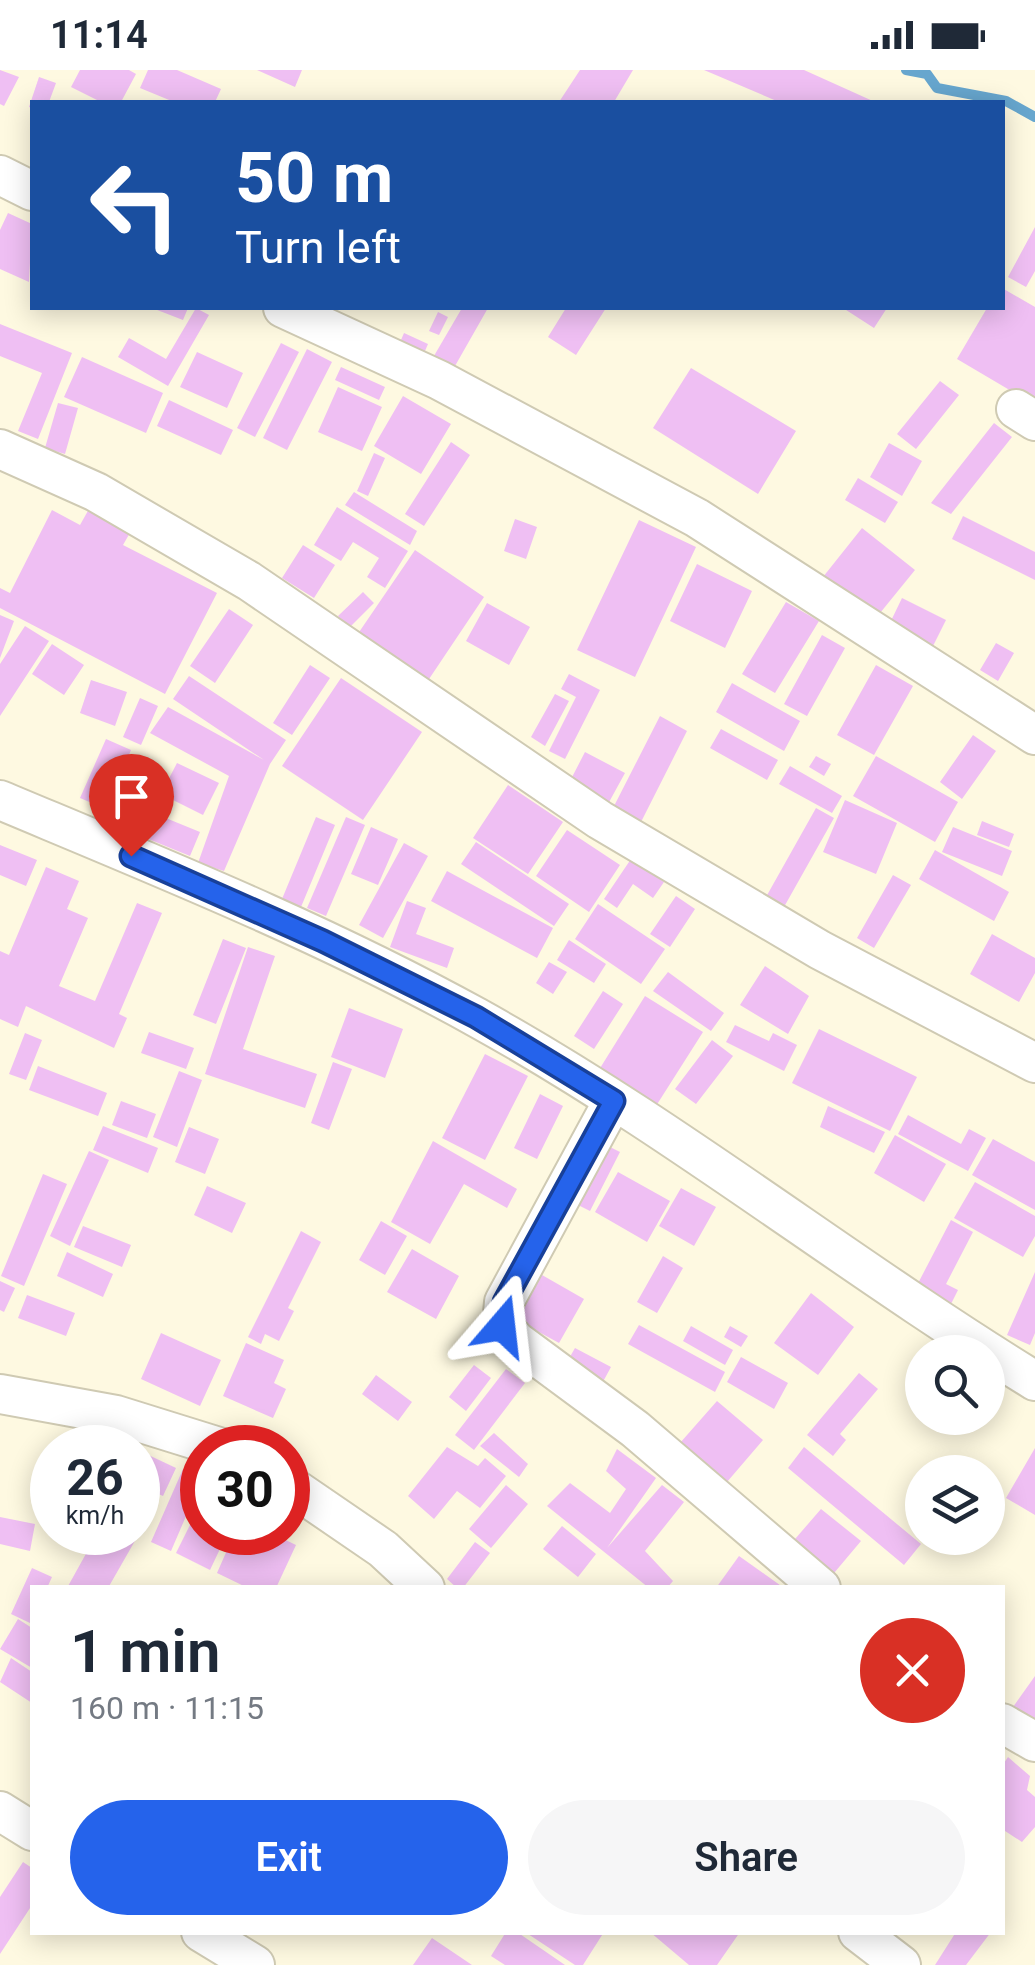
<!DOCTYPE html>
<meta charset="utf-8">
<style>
body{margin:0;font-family:Roboto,sans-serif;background:#f6f6f7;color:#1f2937;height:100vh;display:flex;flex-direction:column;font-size:38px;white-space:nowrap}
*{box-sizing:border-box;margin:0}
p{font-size:32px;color:#747a83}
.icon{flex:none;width:55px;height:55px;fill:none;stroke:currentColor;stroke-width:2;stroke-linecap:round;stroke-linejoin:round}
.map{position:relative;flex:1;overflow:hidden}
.panel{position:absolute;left:30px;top:1515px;width:975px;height:350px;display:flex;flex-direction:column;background:#fff;border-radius:0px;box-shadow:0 5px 25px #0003}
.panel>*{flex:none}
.hud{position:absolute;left:30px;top:30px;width:975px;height:210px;border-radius:0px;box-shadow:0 5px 25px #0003;background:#1a4fa0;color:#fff;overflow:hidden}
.controls{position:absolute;left:905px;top:1265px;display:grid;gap:20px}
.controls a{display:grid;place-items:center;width:100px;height:100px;border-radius:50%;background:#fff;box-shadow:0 5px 25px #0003;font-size:50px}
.speed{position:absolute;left:30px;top:1355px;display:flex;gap:20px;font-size:50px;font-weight:700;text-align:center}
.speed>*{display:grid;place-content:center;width:130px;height:130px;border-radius:50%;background:#fff;box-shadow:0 5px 25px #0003;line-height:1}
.speed small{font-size:25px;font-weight:400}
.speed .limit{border:15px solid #d22;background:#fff;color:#111}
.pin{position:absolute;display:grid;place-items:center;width:85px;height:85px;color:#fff;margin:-102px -42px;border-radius:50% 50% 50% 0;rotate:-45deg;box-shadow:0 0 10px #0007}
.pin .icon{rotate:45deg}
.me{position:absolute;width:110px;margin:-55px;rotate:17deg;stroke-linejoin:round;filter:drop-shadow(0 0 8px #0008)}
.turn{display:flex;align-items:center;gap:35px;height:210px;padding:0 40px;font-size:45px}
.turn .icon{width:130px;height:130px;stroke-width:2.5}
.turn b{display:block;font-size:70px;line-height:85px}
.round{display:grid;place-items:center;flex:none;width:105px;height:105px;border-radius:52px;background:#f6f6f7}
.headline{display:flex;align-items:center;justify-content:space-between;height:170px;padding:0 40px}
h1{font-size:60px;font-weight:600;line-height:75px}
.cta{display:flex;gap:20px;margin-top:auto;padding:20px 40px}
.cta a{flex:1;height:115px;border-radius:60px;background:#2563eb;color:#fff;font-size:40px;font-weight:600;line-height:115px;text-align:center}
.cta a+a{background:#f6f6f7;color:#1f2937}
.status{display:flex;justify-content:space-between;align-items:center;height:70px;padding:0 50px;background:#fff;direction:ltr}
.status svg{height:28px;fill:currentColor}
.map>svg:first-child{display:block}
</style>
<div class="status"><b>11:14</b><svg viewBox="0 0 49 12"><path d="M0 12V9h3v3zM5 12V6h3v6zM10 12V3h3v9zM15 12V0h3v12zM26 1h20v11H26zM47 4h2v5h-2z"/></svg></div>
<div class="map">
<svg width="1035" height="1895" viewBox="0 0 1035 1895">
<rect width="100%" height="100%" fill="#fef9e1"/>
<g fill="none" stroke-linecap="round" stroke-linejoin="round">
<path stroke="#67a6ce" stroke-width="10" d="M906,0L927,4L937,18L1006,31L1035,47"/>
</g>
<path fill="#efbff3" d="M0,0L19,7L4,36L0,34Z
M80,0H129L136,4L121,32H101L71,17Z
M148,0H177L221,19L215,32H174L140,18Z
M257,0H302L295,17Z
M580,0H633L614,32H559Z
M704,0H804L875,32H779Z
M39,7L56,13L49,32H32V38L29,37Z
M8,143L32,154L29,212L0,199V160Z
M1035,157V201L1026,217L1008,207Z
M1002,218L1035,237V335L957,289L987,238H1002Z
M152,238H188L183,250Z
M196,238L209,245L168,316L118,287L129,268L166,289Z
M462,238H488L451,303L431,291Z
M566,238H606L576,285L548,267Z
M843,238H887L874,258Z
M438,242L448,247L439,265L429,261Z
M0,254L72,283L38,369L18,361L42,303L0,286Z
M404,263L428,274L422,288L398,277Z
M281,273L299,282L255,367L237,358Z
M307,279L332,292L287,380L263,368Z
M197,282L243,303L227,338L180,317Z
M82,287L163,323L146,363L64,327Z
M341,297L385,317L379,330L335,310Z
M691,298L796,361L758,424L653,358Z
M940,311L959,325L916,379L897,364Z
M338,317L382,337L362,381L318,362Z
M403,326L451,354L421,404L374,376Z
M169,330L233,360L221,385L157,356Z
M58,333L78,338L65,384L45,378Z
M994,353L1012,367L951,444L931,433Z
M451,372L470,385L424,456L405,444Z
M889,373L922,391L902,426L870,407Z
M374,383L385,388L368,426L357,421Z
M858,408L898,432L885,453L845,430Z
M354,422L417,461L410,475L345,435Z
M337,437L408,481L385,518L367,507L379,488L353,472L341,491L314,475Z
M89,439L131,461L123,475L217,523L165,624L0,538V518L10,523L52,440L80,455Z
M963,446L1035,482V510L952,469Z
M515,449L537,457L526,489L504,481Z
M639,450L696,477L635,607L577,580Z
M862,458L915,500L876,548L823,507Z
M303,475L335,495L314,528L282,508Z
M415,480L484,527L423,618L353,571Z
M697,494L752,521L725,578L670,551Z
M363,522L374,533L349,558L338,546Z
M902,528L946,550L933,576L889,555Z
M786,532L819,551L775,623L742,604Z
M487,533L530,557L509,595L466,571Z
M229,539L253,555L215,613L190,596Z
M0,545L14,551L0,588Z
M25,556L49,571L0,646V594Z
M822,565L845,578L807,646L784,634Z
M996,573L1014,583L998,611L980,600Z
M52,574L84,595L64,625L32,604Z
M310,595L330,608L292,665L273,653Z
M876,595L913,616L874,685L837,665Z
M569,604L600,620L565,689L549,681L576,627L561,619Z
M189,606L286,670L270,694L224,801L198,793L229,706L150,663L168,637L264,690L173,629Z
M341,608L422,662L363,750L282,696Z
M91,610L127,622L115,656L80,643Z
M732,613L800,651L784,681L716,642Z
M555,624L569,631L545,676L531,667Z
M140,628L158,636L141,675L123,667Z
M660,646L687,661L640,754L612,740Z
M721,659L778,690L767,710L710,678Z
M973,665L996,681L962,729L940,712Z
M106,669L131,680L106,739L80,728Z
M585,682L625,703L608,734L569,713Z
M816,686L831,694L824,706L809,697Z
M876,686L958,732L935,772L853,726Z
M177,693L219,713L203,745L161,724Z
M790,696L842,726L832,743L779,714Z
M125,703L151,713L133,759L107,749Z
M508,715L563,752L528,804L473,768Z
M845,730L897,753L876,804L823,782Z
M816,738L834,748L784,837L766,827Z
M151,742L200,762L190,786L141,766Z
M316,747L335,755L301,837L282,829Z
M346,747L365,755L326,846L307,838Z
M982,751L1014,764L1009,777L977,765Z
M371,757L398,769L378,815L351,804Z
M953,757L1012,781L1002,806L942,782Z
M567,760L620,795L589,842L536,806Z
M476,772L569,834L554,856L461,794Z
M404,773L428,786L383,868L359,855Z
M0,775L37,790L26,816L0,805Z
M935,780L1009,822L994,851L919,809Z
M631,789L664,812L653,828L633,814L617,838L604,829Z
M46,797L79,811L67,839L88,848L59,916L95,931L137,833L162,843L119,944L127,948L114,978L26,936L18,957L0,949V881L9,885Z
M447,801L553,858L537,888L431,831Z
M893,805L911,815L874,878L857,868Z
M676,826L695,839L670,877L650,864Z
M407,831L426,838L416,864L454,878L447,898L390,877Z
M598,834L665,879L641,914L575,869Z
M992,864L1035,888V903L1019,932L970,904Z
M223,869L246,878L216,954L193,945Z
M569,870L606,894L594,913L557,890Z
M248,877L275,886L243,979L317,1004L305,1038L205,1004Z
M549,892L567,902L553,924L536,913Z
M765,896L809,926L788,964L740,935Z
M668,902L724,943L711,961L653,921Z
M603,921L623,934L594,979L574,966Z
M645,926L703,962L649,1047L592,1011Z
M349,938L403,959L385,1008L331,987Z
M735,955L769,971L773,963L797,975L784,1001L726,972Z
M819,959L917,1007L890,1061L792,1013Z
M149,962L194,978L186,999L141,983Z
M25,963L42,970L26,1010L9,1004Z
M712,970L733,986L696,1034L675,1019Z
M485,984L528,1006L485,1090L442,1068Z
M333,992L352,999L329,1060L311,1053Z
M38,996L107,1023L98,1046L29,1020Z
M179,1001L202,1010L177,1077L153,1067Z
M540,1024L563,1036L537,1089L514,1078Z
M121,1031L156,1044L147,1068L112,1055Z
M828,1036L885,1062L874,1083L820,1057Z
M908,1045L961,1074L969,1059L986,1068L968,1101L898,1064Z
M103,1056L158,1078L148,1103L93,1080Z
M189,1057L219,1069L205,1104L175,1092Z
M895,1065L946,1094L924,1132L874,1103Z
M993,1069L1035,1092V1140L972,1105Z
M433,1071L517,1119L507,1138L464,1114L430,1174L391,1152Z
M604,1074L620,1082L590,1141L574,1133Z
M89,1081L109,1090L70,1176L50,1166Z
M618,1102L670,1131L647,1172L595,1142Z
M43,1104L67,1114L24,1216L1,1206Z
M975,1112L1035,1146V1166L1023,1187L954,1148Z
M207,1116L246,1133L232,1163L194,1145Z
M681,1118L716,1137L694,1176L659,1156Z
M951,1150L973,1162L946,1214L958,1220L949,1238L914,1221Z
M381,1151L407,1166L385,1205L359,1190Z
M83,1156L131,1175L122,1197L74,1177Z
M301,1161L321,1172L288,1238L294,1241L279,1271L265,1264L261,1274L248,1267Z
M412,1179L459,1206L436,1249L387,1222Z
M67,1182L113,1204L103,1227L57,1206Z
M663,1186L683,1198L657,1243L637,1232Z
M1035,1202V1263L1030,1275L1007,1265Z
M542,1205L584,1229L559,1273L517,1250Z
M0,1211L15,1218L4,1242L0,1240Z
M811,1223L854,1257L818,1305L774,1273Z
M27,1225L75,1243L66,1266L18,1248Z
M639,1255L725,1302L715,1322L628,1274Z
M691,1256L733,1280L725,1295L683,1271Z
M730,1256L748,1266L741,1277L724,1267Z
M161,1263L221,1290L200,1336L141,1309Z
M246,1273L284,1290L274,1313L286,1319L273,1348L223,1326Z
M575,1278L611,1297L599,1319L563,1299Z
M741,1287L788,1313L774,1339L727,1312Z
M474,1295L491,1308L466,1341L449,1327Z
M506,1299L525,1313L474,1380L455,1365Z
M859,1303L878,1319L840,1364L846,1370L833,1386L807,1365Z
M376,1305L412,1332L398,1351L362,1324Z
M717,1331L763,1370L727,1412L680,1373Z
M97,1361L127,1371L124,1378H91Z
M494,1363L528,1394L519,1407L480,1376Z
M447,1377L478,1396L485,1388L506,1406L480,1438L457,1421L434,1449L408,1426Z
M804,1377L921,1474L904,1495L788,1398Z
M1035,1378V1445L1006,1428Z
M617,1379L656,1408L607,1478L662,1415L684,1432L645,1481L673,1511L667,1518H649L547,1436L570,1413L610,1443L626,1419L606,1401Z
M140,1381L176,1398L163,1426L138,1415Z
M183,1399L202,1409L171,1481L151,1472Z
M506,1415L528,1434L491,1478L469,1459Z
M202,1431V1462H228L210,1500L176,1483Z
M821,1439L861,1471L829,1509L789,1476Z
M0,1447L35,1454L30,1481L0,1474Z
M562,1456L596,1484L578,1507L543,1479Z
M98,1462H125L136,1469L108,1518H67Z
M235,1462H269L296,1475L276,1518H248L217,1503Z
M475,1472L490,1483L463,1518H457L447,1509Z
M739,1486L784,1518H716Z
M32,1498L52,1507L47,1518H32L30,1553L11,1544Z
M18,1549L32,1558V1598L0,1579Z
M11,1588L32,1602V1633L0,1612Z
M1035,1606V1653L1013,1637Z
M1008,1687L1030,1706L1027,1720L1035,1727V1757L1022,1772L1002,1759V1696Z
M23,1792L32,1798V1835L0,1884V1827Z
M506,1862H517L565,1895H505L491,1886Z
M525,1862H604L583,1895H575Z
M650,1862H740L717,1895H689Z
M956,1862H991L966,1895H935Z
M432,1868L472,1895H413Z"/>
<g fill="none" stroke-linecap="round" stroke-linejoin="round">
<defs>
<path id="minor" d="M0,105L32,121
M283,238L439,310L697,448L1035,665
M1016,339L1035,351
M0,379L96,422L249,511L600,750L820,880L1035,993
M0,730C160,797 324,863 476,947C671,1055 846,1195 1035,1311
M613,1031L504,1232L502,1255L516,1271L635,1359L821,1518
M0,1324L116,1345L222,1378
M288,1414L383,1479L425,1518
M1002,1653L1035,1672
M0,1741L32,1761
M201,1862L255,1895
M858,1862L901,1895"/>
</defs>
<use href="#minor" stroke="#cfcab3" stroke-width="42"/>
<use href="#minor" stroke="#fff" stroke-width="38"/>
</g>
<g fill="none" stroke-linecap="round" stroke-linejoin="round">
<defs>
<path id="route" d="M131,786L323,871L476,947L614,1031L504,1232L502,1256"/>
</defs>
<use href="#route" stroke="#184099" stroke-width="25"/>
<use href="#route" stroke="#2563eb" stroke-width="18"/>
</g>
</svg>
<div class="controls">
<a><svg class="icon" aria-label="search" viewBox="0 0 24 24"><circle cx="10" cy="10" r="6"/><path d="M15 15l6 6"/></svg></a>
<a><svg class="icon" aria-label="layers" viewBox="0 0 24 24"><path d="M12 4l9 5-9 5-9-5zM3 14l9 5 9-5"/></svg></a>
</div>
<div class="speed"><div>26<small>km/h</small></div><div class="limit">30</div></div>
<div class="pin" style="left:131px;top:786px;background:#d93025"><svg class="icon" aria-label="arrive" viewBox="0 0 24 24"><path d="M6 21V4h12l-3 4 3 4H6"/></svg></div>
<svg class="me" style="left:502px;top:1256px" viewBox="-20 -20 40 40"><path d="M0-17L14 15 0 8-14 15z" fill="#2563eb" stroke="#fff" stroke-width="4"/></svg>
<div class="hud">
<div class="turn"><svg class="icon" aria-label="left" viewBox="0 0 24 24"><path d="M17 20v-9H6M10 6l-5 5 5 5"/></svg><div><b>50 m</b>Turn left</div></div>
</div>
<section class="panel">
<div class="headline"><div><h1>1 min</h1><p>160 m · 11:15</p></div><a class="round" style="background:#d93025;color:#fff"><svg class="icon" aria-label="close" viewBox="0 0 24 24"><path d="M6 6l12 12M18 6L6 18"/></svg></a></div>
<div class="cta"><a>Exit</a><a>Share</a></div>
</section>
</div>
